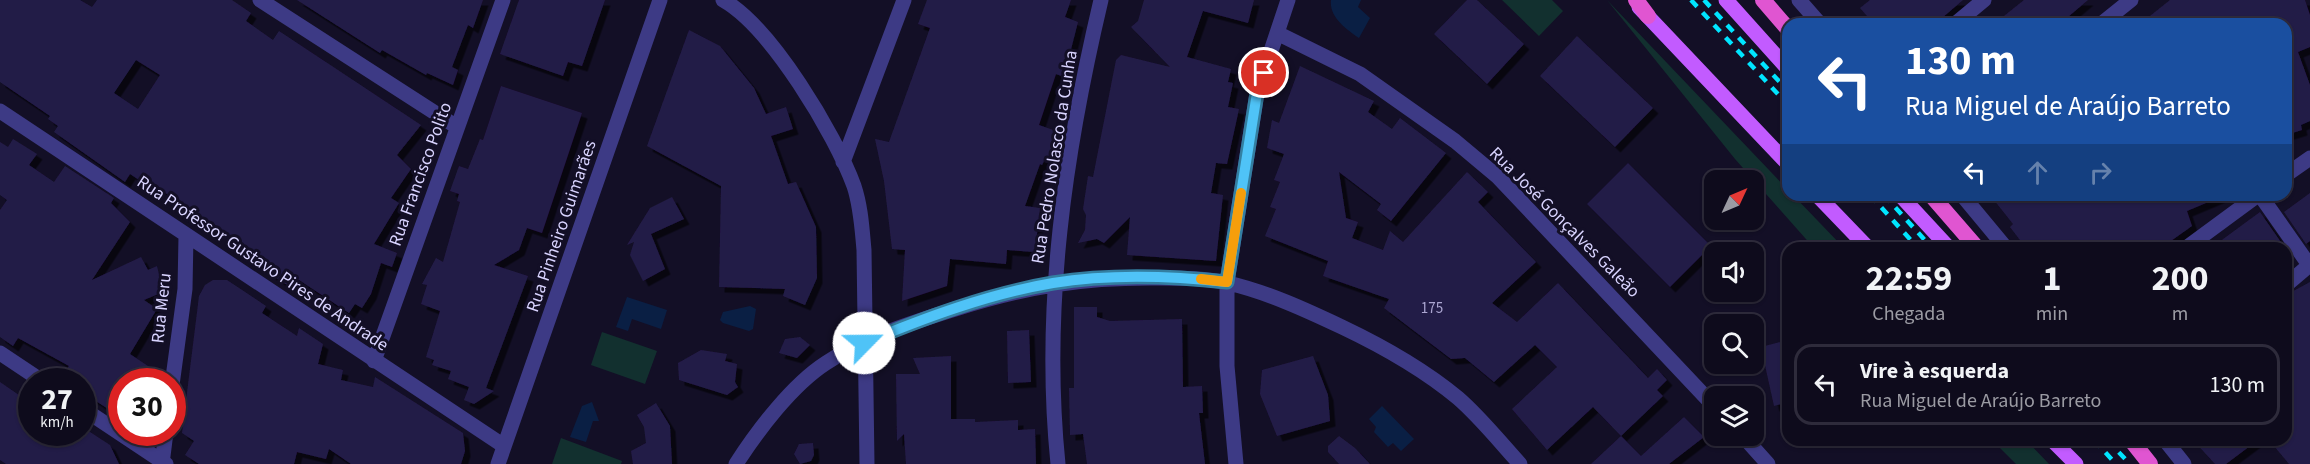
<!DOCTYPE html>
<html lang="pt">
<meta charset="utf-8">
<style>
body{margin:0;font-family:"Source Sans 3",sans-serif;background:#171425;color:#f1f3f6;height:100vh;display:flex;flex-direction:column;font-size:22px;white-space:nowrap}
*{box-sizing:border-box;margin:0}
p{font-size:20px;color:#9b9ba3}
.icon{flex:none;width:33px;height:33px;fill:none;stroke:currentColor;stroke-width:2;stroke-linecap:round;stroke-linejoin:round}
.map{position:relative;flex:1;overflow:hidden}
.panel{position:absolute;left:1782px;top:242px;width:510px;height:204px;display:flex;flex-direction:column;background:#0e0b1c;border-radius:18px;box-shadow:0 2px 4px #0004,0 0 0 2px #2e2b3b}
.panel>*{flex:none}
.top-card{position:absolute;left:1782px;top:18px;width:510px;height:183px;border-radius:18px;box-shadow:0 2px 4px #0004,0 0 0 2px #2e2b3b;background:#1a4fa0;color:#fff;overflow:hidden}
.needle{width:39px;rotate:46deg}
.controls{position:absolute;left:1704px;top:170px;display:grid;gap:12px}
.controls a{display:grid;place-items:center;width:60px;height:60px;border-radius:12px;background:#0e0b1c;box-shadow:0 2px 4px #0004,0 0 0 2px #2e2b3b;font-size:30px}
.speed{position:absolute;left:18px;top:368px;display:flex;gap:12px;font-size:30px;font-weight:700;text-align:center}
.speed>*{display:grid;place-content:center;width:78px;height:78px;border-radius:50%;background:#0e0b1c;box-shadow:0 2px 4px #0004,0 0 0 2px #2e2b3b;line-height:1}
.speed small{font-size:15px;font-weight:400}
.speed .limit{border:9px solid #d22;background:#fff;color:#111}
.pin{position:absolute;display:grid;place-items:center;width:51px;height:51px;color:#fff;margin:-26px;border:3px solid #fff;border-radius:50%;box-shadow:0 2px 6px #0007}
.me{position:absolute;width:66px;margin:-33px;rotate:67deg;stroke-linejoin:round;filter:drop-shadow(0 0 4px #0008)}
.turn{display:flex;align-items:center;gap:21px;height:126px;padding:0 24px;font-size:27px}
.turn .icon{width:78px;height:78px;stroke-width:2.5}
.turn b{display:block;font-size:42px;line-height:51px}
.lanes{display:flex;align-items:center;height:57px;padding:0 24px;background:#0003;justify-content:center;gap:30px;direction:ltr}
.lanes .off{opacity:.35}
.eta{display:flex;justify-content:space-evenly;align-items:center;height:102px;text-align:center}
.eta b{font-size:36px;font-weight:700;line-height:42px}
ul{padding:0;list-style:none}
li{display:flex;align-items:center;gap:18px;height:81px;margin:0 12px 9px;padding:0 12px;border:3px solid #2e2b3b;border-radius:18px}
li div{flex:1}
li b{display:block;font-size:22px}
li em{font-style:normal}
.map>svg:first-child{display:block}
</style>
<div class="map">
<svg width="2310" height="464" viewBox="0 0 2310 464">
<defs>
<filter id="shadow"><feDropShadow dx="5.5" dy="5.5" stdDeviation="0" flood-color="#0009"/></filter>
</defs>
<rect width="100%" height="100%" fill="#130f26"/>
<path fill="#12302f" d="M1502,0H1552L1563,11L1539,36Z
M1607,0L1788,190V195H1793L1843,247H1813L1735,159Z
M602,332L657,351L645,384L591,365Z
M561,438L622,461L621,464H552Z
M1992,440H2026L2049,464H2016Z"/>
<path fill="#0a1f44" d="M1331,0H1361L1358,7L1370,18L1359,38C1346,29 1329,17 1331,0Z
M627,297L667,310L661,329L632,319L628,331L616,327Z
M750,306L756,309L753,329L749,331L723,323L720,320L723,312Z
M592,402L599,421H593L586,442L570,437L582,406Z
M1382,406L1414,439L1401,451L1393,443L1388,447L1374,432L1376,427L1369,419Z"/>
<path fill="#241b47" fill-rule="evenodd" filter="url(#shadow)" d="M0,0H80L92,7L97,0H232L251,13L246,21L273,40L279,31L421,125L397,155L411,169L391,198L399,203L374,244L397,253L392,267L381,263L371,294L362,308L355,304L349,313L299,280L293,289L225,244L230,237L201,218L196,225L173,210L179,202L144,179L142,182L130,174L125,182L54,132L58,126L48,119L50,116L0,82ZM136,60L160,75L138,109L114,93Z
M297,0H483L473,28L468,25L452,67L458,70L453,85L427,73L426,75L382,50L380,53Z
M519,0H605L582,66L568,62L563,76L500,54Z
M927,0H1071L1065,17L1078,22L1064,77L1056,74L1039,125L1056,131L1051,159L1046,157L1042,165L1040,164L1025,206L1040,208L1035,252L1007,250L1006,264L950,259L947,286L902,301L905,250L892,249L884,181L875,139L889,142L930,28L918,24Z
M1144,0H1254L1248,23L1203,11L1187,57L1231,69L1228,82L1233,83L1228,107L1239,109L1227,164L1216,163L1211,193L1223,195L1216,261L1127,255L1130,217L1104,243L1097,239L1078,243L1085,230L1086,215L1083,209L1088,176L1093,177L1116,60L1121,55L1170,67L1131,27L1138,21Z
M1467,0H1477L1524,44L1487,84L1434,34Z
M1870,0H1963L1935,24H1874L1860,8Z
M2024,0H2088L2068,17L2074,24H1994Z
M2170,0H2305L2310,15V47L2298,52L2310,85V121L2301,125L2302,130L2286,135V24H2140Z
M689,30L720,46L754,88L766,114L786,107L793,129L771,136L788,184L796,182L816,227L817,278L805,305L783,296L785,289L719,287L721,186L647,146Z
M1577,36L1653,108L1615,147L1540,76Z
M1300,66L1374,101L1368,112L1392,129L1400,118L1446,153L1391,221L1377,210L1381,204L1339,172L1346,218L1358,222L1352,238L1383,250L1390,231L1403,242L1467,172L1488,192L1478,202L1536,262L1492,303L1517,322L1558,283L1648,378L1657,369L1667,380L1657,390L1663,396L1621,436L1593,407L1547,450L1512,409L1557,367L1535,345L1494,382L1465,358L1451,359L1384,308L1389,299L1323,276L1328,261L1265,236L1276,209L1270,207L1280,182L1274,180L1284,154L1267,148L1272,120L1279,123Z
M501,86L582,113L542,233L527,228L519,250L494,265L528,276L486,388L494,391L474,404L464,400L469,387L448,379L451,371L432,365L434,360L426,357L440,311L421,304L427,285L422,284L436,258L443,262L460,202L457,201L459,194L450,191L459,166L468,169L480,139L483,140Z
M13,139L37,154L29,165L54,182L65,166L114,198L111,203L130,222L92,280L141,257L148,270L157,266L163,292L144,300L157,309L130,354L163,376V381H122V418L82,392V381H58L69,366L18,338L13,346L0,337V210L7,200L0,195V142L8,147Z
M1628,163L1711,246L1670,287L1587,204Z
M2310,193V241L2306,244L2284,212Z
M1990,195H2225L2187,211L2192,226L2161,248H2026L2010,227L2013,224Z
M672,197L684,219L651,234L665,269L643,281L630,255L634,242L627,245L650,208Z
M2260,212L2285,248H2211L2249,220Z
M213,280H227L266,306L262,313L297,336L299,328L323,344L318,364L343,370L341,380L373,387L375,377L463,433L465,451L461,464H351L329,449L326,459L297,452L294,464H199L185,455L194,441L182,433L199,296L205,285Z
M2310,282V464H2289L2269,440H2286V295Z
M1074,307H1097V317L1110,321L1182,319L1183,387L1202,386L1203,413H1199L1205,464H1087L1083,434L1070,435L1069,388H1074Z
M1029,330L1031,382L1008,383L1007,331Z
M800,337L810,345L797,358L779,353L785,339Z
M1788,340V402L1774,406L1761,347Z
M701,350L727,354L725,361L737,364L735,382L738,387L727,395L679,380L678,363Z
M951,356V419H975V422L1018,420V430L1035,429L1036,464H906L904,434L897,441L896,374H920L913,358Z
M1313,356L1328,395L1330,421L1277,436L1260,394L1262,370Z
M0,382L32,404L23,417L32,423V432H90L110,445L119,464H6L0,460Z
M656,403L670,426L672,464H633L631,451L646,443L644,427L637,415Z
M1684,417L1704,437L1669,464H1591L1621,436L1641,456Z
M1339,436L1355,448L1370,464H1339L1328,452V446Z
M2193,440H2258L2226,464H2215Z
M813,443L814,455L811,461L800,464L794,454L799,444Z"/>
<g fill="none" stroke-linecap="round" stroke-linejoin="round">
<path stroke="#3d3a85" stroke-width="15" d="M260,0L457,127
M723,0C771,27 835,134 854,186C861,207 862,229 864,250L867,464
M1799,0L1820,24
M1955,24L1984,0
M2101,24L2131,0
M1277,33L1360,74L1455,141L1498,177L1714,406
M0,111L504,446
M843,162L904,0
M2286,175L2310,158
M1962,195L2006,248
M2260,195L2307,262L2306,268L2286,285
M2186,248L2258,195
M0,353L42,381
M374,361L503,0
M172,385L185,289L186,236
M82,408L166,464
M1742,435L1768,464
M2165,440L2184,464
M162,464L166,432
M498,464L660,0
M736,464C758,430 792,385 826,363C865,337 911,323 955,309C1028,286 1084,277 1160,278C1183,278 1206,278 1228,283C1267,292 1306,310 1342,327C1382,346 1423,369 1458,398C1480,417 1500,442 1520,464
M1058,464C1042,307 1065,152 1101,0
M1236,464L1227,366V282L1257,93L1288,0"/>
<path stroke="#c25bff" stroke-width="15" d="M1726,0L1788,69
M1639,7L1788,164
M1817,195L1868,248
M1900,195L1949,248
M2052,440L2076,464"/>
<path stroke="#e055d1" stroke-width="16" d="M1636,0L1648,16
M1763,0L1788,29
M1931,195L1977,248
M2131,440L2150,464"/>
<path stroke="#00e5ff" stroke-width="4.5" stroke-dasharray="9 8" stroke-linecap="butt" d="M1691,0L1788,105
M1704,0L1788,91
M1870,195L1918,248
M1884,195L1932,248
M2094,440L2116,464
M2107,440L2130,464"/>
</g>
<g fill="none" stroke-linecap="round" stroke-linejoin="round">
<defs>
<path id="route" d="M864,343C924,318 988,294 1053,283C1109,274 1171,276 1227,282L1257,93L1264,73"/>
</defs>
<use href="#route" stroke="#337fa1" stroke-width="15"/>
<use href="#route" stroke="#4fc3f7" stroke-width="10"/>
<path stroke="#f59e0b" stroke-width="10" d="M1201,279L1227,282L1241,193"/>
</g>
<g text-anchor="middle" stroke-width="6" stroke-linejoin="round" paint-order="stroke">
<g font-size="15" fill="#aca6d1">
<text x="1432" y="313">175</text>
</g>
<g font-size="18" fill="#d9d4ff" stroke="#130f26">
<text transform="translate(1054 157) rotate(-81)" y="6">Rua Pedro Nolasco da Cunha</text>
<text transform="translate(420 174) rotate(-70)" y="6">Rua Francisco Polito</text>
<text transform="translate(1565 222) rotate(45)" y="6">Rua José Gonçalves Galeão</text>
<text transform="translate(561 226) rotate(-71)" y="6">Rua Pinheiro Guimarães</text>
<text transform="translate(263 263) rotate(34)" y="6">Rua Professor Gustavo Pires de Andrade</text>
<text transform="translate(161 308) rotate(-84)" y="6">Rua Meru</text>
</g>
</g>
</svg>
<div class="controls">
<a><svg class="needle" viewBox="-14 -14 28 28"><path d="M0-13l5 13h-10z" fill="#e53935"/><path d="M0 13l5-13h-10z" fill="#9b9ba3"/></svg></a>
<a><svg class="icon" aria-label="sound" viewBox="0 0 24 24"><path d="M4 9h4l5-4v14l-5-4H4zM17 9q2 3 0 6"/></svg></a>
<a><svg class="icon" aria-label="search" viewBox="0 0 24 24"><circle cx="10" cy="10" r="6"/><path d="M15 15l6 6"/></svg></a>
<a><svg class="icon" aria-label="layers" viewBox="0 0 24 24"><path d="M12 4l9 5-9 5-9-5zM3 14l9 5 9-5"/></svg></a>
</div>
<div class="speed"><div>27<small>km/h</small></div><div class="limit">30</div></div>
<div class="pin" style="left:1264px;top:73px;background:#d93025"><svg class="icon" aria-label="arrive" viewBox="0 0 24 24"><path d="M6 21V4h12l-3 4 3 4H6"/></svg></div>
<svg class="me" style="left:864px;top:343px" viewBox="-20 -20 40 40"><circle r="19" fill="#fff"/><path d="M0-13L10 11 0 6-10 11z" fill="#4fc3f7"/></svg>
<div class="top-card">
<div class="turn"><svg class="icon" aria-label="left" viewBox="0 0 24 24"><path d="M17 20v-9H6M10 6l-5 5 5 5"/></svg><div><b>130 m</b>Rua Miguel de Araújo Barreto</div></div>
<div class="lanes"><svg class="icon" aria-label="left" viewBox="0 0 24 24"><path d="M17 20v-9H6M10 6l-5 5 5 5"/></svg><svg class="icon off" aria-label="ahead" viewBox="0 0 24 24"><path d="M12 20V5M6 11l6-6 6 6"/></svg><svg class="icon off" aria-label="right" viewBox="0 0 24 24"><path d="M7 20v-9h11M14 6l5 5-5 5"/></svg></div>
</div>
<section class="panel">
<div class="eta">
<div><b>22:59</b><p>Chegada</p></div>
<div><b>1</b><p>min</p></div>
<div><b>200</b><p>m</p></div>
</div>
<ul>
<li><svg class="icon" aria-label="left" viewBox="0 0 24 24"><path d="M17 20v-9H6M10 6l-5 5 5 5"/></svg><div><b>Vire à esquerda</b><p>Rua Miguel de Araújo Barreto</p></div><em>130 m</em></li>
</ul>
</section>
</div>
